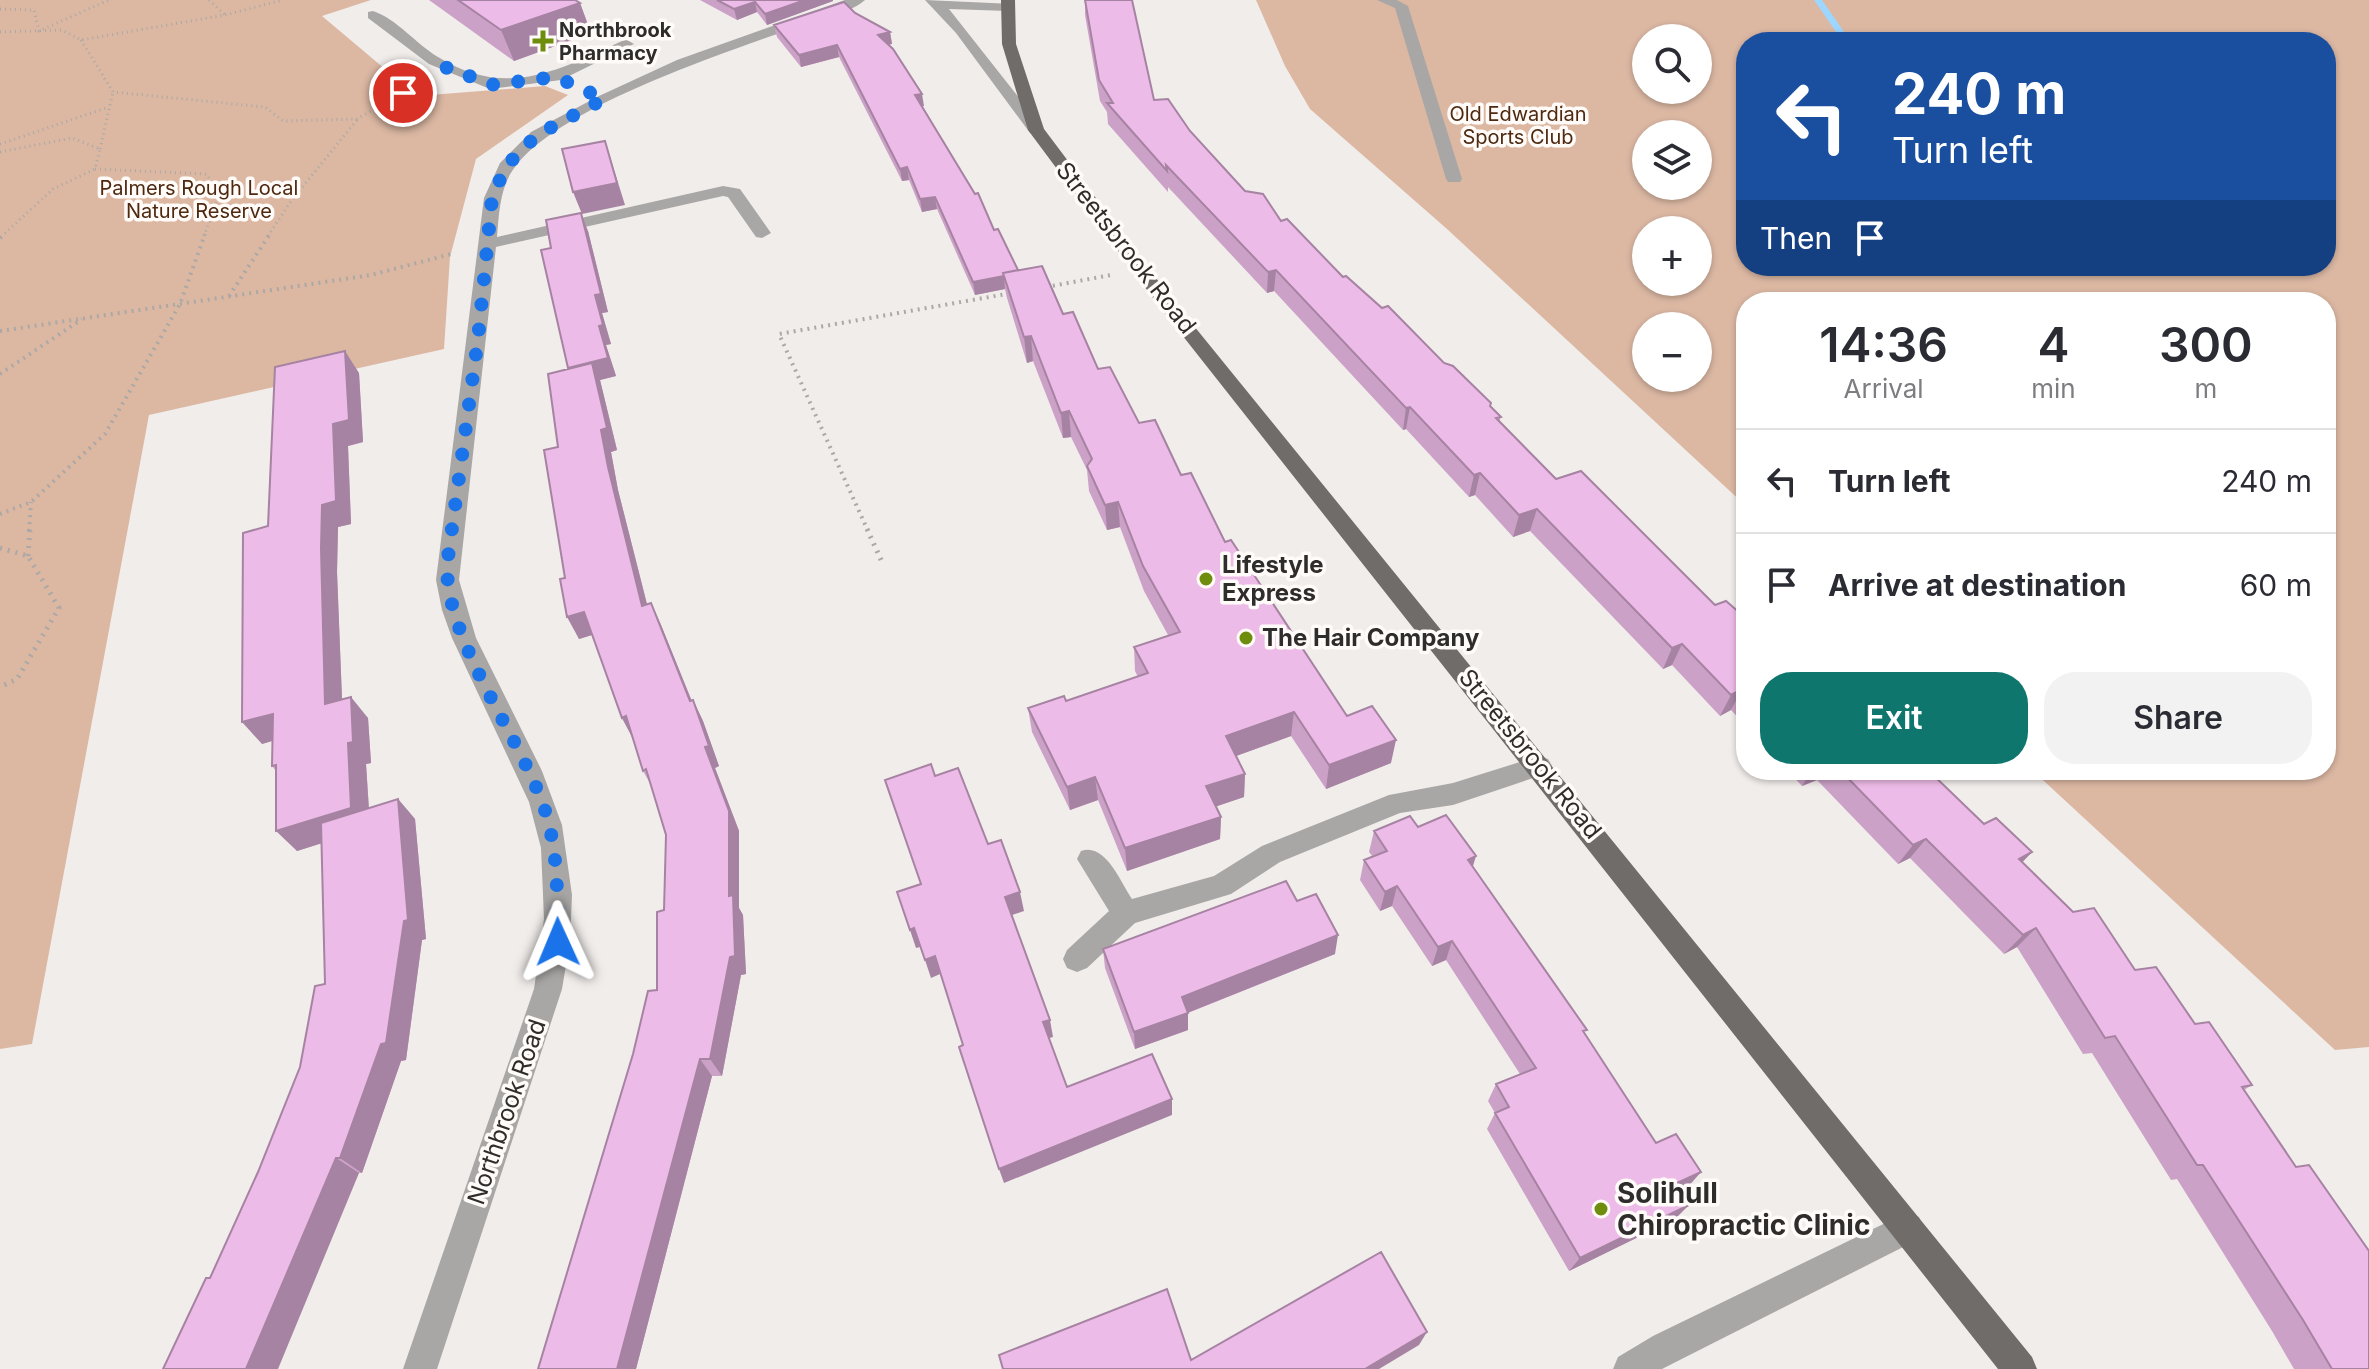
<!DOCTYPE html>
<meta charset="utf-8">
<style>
body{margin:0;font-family:Inter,sans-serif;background:#f2f2f3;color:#2b2b33;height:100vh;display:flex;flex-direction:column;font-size:30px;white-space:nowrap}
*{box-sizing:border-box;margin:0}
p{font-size:26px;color:#7c7c81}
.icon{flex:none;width:44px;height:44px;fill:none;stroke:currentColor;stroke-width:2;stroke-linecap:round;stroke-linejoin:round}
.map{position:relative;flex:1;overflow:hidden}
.side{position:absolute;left:1736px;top:292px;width:600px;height:488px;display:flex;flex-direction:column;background:#fff;border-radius:32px;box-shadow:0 2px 6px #0004}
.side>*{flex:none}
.hud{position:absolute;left:1736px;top:32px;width:600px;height:244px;border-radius:32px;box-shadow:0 2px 6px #0004;background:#1a4fa0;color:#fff;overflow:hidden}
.tools{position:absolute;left:1632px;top:24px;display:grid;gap:16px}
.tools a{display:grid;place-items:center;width:80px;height:80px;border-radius:50%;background:#fff;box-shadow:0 2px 6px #0004;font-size:40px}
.pin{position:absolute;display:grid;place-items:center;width:68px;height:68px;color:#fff;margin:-34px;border:4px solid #fff;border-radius:50%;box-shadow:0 2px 8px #0007}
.me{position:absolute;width:88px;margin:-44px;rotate:359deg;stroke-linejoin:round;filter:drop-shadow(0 0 6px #0008)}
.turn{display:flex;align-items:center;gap:28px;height:168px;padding:0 24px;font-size:36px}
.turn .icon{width:104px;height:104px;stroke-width:2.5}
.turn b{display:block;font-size:56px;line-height:68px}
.then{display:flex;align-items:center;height:76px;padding:0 24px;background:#0003;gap:16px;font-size:30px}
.eta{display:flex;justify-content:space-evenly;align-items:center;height:136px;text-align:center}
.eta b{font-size:48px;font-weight:600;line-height:56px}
.primary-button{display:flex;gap:16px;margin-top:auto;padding:16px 24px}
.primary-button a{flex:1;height:92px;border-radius:32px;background:#0f766e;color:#fff;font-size:32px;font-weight:600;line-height:92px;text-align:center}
.primary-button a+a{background:#f2f2f3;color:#2b2b33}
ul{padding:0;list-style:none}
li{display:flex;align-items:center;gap:24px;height:104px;padding:0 24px;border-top:2px solid #e1e1e2}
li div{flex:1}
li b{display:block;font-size:30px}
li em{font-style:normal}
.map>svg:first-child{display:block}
</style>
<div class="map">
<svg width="2369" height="1369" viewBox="0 0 2369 1369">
<rect width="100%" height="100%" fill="#f1edeb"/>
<path fill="#dcb8a3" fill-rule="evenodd" d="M0,0H371L322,16L417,96L545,86L568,95L476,159L450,257L444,349L149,415L32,1044L0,1049Z
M1256,0H2369V1047L2335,1050L2032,770H2326V302H1746V506L1447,229L1310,109L1285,66ZM1646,38H1698V90H1646ZM1746,42H2326V266H1746ZM1646,134H1698V186H1646ZM1646,230H1698V282H1646ZM1646,326H1698V378H1646Z"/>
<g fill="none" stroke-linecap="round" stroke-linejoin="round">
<path fill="#9dd6fe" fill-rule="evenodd" d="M1814,0H1822L1851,42H1843Z"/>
<path stroke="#aba8a6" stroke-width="3" stroke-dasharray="1 4" stroke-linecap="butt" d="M209,0L225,15
M0,9L34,10L39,31L109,0
M0,32L62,30L81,40L225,15L283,0
M81,40L113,92L265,107L283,121L357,119L420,83
M0,144L109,107
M100,149L113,92
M0,152L72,138L100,149L95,169L53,189L2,236
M95,169L206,174L220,192L204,236
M268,236L291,201L357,120"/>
<path stroke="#aba8a6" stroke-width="4" stroke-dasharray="2 5" stroke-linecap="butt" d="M0,238L5,234
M1046,287L1111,275
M229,296L270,234
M0,331L371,275L455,253
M0,374L82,319
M0,514L31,502L105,434L180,304L205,234
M29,531L31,502
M868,531L779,334L1012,293"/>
<path stroke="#aba8a6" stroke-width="5" stroke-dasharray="2 6" stroke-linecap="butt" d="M867,529L882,562
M0,548L28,556L59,608L17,679L0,687
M28,556L30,529"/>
<path fill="#a9a7a6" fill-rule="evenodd" d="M845,0H865C848,15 813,21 791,29C719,55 560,107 515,167C500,186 499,213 497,237L723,186L740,189L771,233L762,238L756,237L728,197L723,196L496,247L459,580L476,638L542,771L562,825L572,895L570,942L562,989L437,1369H403L534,989L544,919L541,848L529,802L452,638L442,610L436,580L484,198L500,163L531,132L599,96L677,60Z
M925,0L1013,4V10L1008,11L949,9L1042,127V133H1030L956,33Z
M1377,0H1397L1408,6L1462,179L1460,182H1448L1446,179L1395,8Z
M373,11C397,19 416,44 438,57C506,99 557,71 622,41L627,40L634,44L561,80L490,89L429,64L368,18V12Z
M1539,756L1548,759L1552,766L1548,773L1453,805L1400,813L1280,862L1231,894L1135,923L1087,968L1077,972L1067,968L1063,959L1067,950L1109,911L1077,859L1081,851C1105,842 1120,881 1132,899L1214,876L1262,846L1389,795L1453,783Z
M1908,1212L1919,1217L1924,1228L1919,1239L1662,1369H1613L1618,1357L1653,1336Z"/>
<path fill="#6f6c6a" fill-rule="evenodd" d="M1001,0H1015L1016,44L1044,129L1168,294L2032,1357L2037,1369H1998L1156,302L1028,130L1002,44Z"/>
</g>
<path fill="#cca1c7" d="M429,0H575L580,3L591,33L514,61Z
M700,0H833V1L767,25L757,12L737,20Z
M1085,0L1154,100L1190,131L1245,191L1343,277L1491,403V406L1501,417L1499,422L1556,479L1715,605L1746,616V726L1731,710L1720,716L1672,665L1663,669L1530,531L1513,537L1475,495L1469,497L1406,429L1403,430L1274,291L1267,293L1168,187V192L1108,124L1107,112L1100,101L1085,15Z
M855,13L890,32L892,44H889L924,106H922L1018,270L1063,314L1098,369L1139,423L1181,475L1225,542L1347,716L1391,763L1326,789L1291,736L1236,756L1245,774L1244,797L1216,806L1221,817L1220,839L1127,871L1098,800L1070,810L1032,732L1028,708L1066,701L1138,677L1135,671L1134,647L1168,635L1144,591L1120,527L1107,530L1089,491L1087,470L1071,437L1063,438L1033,361L1027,363L1007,298L1005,289L975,295L937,209L922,212L909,180L902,181L839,57L801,67L777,37L774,25Z
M588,231L608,312L602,313L611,344L606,345L616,376L600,380L617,450L611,452L618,490L647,604L651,603L661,625L692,701L693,700L703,721L719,766L715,768L739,831V908L743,915L746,974L741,975L722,1076H712L636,1369H538L657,990L664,910L666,835L651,785L643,771L632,736L622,718L592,635L579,639L565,578L558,447L569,369L551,248Z
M359,373L363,442L348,446L351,524L338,527L337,572L342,699L368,718L371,763L366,764L369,808L398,799L415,819L426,939L422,940L406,1060L401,1061L362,1173H359L210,1278L258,1172L300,1067L325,984L322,843L297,851L276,771L272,766V741L262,744L268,526Z
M1787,770H1928L1984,824L2032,852L2022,862L2135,970L2195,1024L2252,1085L2244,1090L2369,1369H2294L2272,1331L2177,1179L2171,1180L2092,1053L2083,1054L2017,947L2004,954L1910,858L1898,864L1817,780L1802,786Z
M1418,827L1473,867L1656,1143L1688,1187L1679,1191L1675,1219L1569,1271L1487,1129L1495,1113L1488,1101L1496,1084L1520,1074L1446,960L1432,966L1392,906L1380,911L1360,880L1364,860L1373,857L1369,852L1374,831Z
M1297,901L1335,954L1188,1013V1030L1135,1049L1105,968L1103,949Z"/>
<path fill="#a683a2" d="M805,0H833V1L767,25L765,14Z
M755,2L757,12L737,20L734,9Z
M580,3L591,33L514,61L501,30Z
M890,32L892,44L880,47L878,35Z
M837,45L839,57L801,67L799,55Z
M922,94L924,106L917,107L915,95Z
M605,141L625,205L582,214L573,192Z
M907,167L909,180L902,181L900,169Z
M935,197L937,209L922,212L920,199Z
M581,213L588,231L608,312L602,313L611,344L606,345L616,376L600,380L617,450L611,452L618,490L653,628L642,606L577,386L568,368L599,326L595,295Z
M1276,270L1274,291L1267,293L1268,272Z
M1004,276L1005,289L975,295L973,282Z
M1031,336L1033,361L1027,363L1024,337Z
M345,351L359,373L363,442L348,446L351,524L338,527L337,572L343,725L325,704L321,549L322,505Z
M1410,407L1406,429L1403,430L1406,408Z
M1069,411L1071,437L1063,438L1061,413Z
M1480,473L1475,495L1469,497L1474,475Z
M1118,502L1120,527L1107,530L1105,505Z
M1537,509L1530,531L1513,537L1519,515Z
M651,603L661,625L700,722L690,701Z
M584,612L595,634L579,639L567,617Z
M1682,644L1672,665L1663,669L1672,648Z
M1742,689L1731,710L1720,716L1731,695Z
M351,697L368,718L371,763L366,764L370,828L297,851L276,831L348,743Z
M693,700L703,721L719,766L715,768L739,831V908L743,915L746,974L741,975L722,1076L710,1059L729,896L705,747Z
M1294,712L1291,736L1225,760L1226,736Z
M273,714L292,735L262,744L242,722Z
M626,716L633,739L622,718Z
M1396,740L1391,763L1326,789L1329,765Z
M1812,770H1823L1817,780L1802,786Z
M1245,774L1244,797L1206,810V786Z
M1095,777L1098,800L1070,810L1067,787Z
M398,799L415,819L426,939L422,940L406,1060L401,1061L362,1173L340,1158Z
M1221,817L1220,839L1127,871L1125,848Z
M1926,839L1910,858L1898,864L1913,845Z
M2032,852L2014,871L2019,859Z
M1476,856L1470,876L1468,860Z
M1397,886L1392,906L1380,911L1385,892Z
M1020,892L1024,911L1009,916L1005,897Z
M914,928L920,947L916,948L910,930Z
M2036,928L2017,947L2004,954L2023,935Z
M1338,935L1335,954L1182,1015L1188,1013V1030L1135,1049L1134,1032L1182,997Z
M1452,941L1446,960L1432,966L1438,947Z
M935,956L940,974L931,978L925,960Z
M1050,1020L1053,1037L1046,1039L1043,1022Z
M700,1059L712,1076L636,1369H617Z
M1172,1099V1115L1004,1183L999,1169Z
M336,1158L359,1173L278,1369H246Z
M1701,1172L1688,1187L1662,1199L1675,1184Z
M1689,1205L1675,1219L1569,1271L1580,1258Z
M1427,1332L1419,1345L1379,1369H1365Z"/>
<path fill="#edbbe7" stroke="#a683a2" stroke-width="2" d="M458,0H575L580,3L501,30Z
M717,0H805L765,14L755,2L734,9Z
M1085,0H1132L1154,100L1168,99L1190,131L1245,191L1263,194L1281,221L1287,219L1343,277L1346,276L1382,308L1388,306L1444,363L1453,366L1491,403L1490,406L1501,417L1496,418L1556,479L1581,471L1715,605L1726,601L1741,614L1746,616V693L1742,689L1731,695L1682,644L1672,648L1537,509L1519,515L1480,473L1474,475L1410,407L1406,408L1276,270L1268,272L1166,165L1167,171L1107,103H1113L1099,80Z
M844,2L855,13L890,32L878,35L893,49L922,94L915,95L975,194L978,193L994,230L998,229L1018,270L1003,273L1004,276L973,282L935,197L920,199L907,167L900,169L837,45L799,55L774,25Z
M605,141L617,183L573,192L562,149Z
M581,213L601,294L595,295L603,325L599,326L608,358L568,368L541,250L551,248L546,220Z
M1042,266L1063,314L1073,312L1098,369L1110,367L1139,423L1155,420L1181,475L1191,473L1225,542L1231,540L1347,716L1372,706L1396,740L1329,765L1294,712L1226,736L1245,774L1206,786L1221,817L1125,848L1095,777L1067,787L1028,708L1064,696L1066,701L1148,673L1134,647L1180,632L1143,566L1118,502L1105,505L1087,466L1092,459L1069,411L1061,413L1031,336L1024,337L1003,273Z
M345,351L349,420L333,424L336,501L322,505L321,549L325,704L351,697L353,742L348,743L351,808L276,831V765L272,766L273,714L242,722L243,533L268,526L275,367Z
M592,363L607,428L601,430L608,467L642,606L651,603L690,701L693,700L709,746L705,747L729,811V896L733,895L735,956L730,957L710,1059H700L617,1369H538L633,1054L648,991L657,990V912L664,910L666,835L646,769L643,771L626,716L622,718L584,612L567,617L560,579L565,578L544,450L558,447L548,374Z
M931,764L935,776L958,768L988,844L1001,840L1020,892L1005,897L1050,1020L1043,1022L1067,1087L1152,1054L1172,1099L999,1169L959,1047L963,1045L935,956L925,960L914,928L910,930L897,892L921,884L885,780Z
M1840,770H1928L1984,824L1996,818L2032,852L2019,859L2073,912L2094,908L2135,970L2156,967L2195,1024L2209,1022L2252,1085L2242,1087L2296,1167L2309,1165L2369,1251V1369H2332L2303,1320L2203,1165H2197L2115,1036L2105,1038L2036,928L2023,935L1926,839L1913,845Z
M398,799L408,920L404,921L386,1043L381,1044L340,1158H336L246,1369H163L206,1278H210L258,1172L300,1067L315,986L325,984L321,823Z
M1446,815L1476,856L1468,860L1587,1030L1583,1031L1656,1143L1676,1134L1701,1172L1675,1184L1689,1205L1580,1258L1495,1113L1509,1107L1496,1084L1536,1068L1452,941L1438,947L1397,886L1385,892L1364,860L1387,851L1374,831L1410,816L1418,827Z
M1286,881L1297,901L1316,894L1338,935L1182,997L1188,1013L1134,1032L1103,949Z
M1381,1252L1427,1332L1365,1369H1003L999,1355L1167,1289L1191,1360Z"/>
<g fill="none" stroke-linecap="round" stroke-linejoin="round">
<path stroke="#1a73e8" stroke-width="14" stroke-dasharray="0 25.2" d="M403,93L448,67L490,85L556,77L604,99L537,135L506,166L492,198L478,339L447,565C446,640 516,731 542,802C559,847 557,895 558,942"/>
</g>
<g fill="#6e8d0c" stroke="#fffbf8" stroke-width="3">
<path d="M539 29h8v8h8v8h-8v8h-8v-8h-8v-8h8z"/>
<circle cx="1206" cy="579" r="8"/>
<circle cx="1246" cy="638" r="8"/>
<circle cx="1601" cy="1209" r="8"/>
</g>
<g text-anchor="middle" stroke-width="7" stroke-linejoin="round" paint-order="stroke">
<g font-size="20" font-weight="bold" fill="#2e2d2c" stroke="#fffbf8" text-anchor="start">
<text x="559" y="37">Northbrook<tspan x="559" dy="23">Pharmacy</tspan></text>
</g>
<g font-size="20" fill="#4e2910" stroke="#fffbf8">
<text x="1518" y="121">Old Edwardian<tspan x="1518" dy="23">Sports Club</tspan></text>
<text x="199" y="195">Palmers Rough Local<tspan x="199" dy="23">Nature Reserve</tspan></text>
</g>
<g font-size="24" fill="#2e2d2c" stroke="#fffbf8">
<text transform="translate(1126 248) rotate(52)" y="8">Streetsbrook Road</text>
<text transform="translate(1530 754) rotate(51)" y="8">Streetsbrook Road</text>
<text transform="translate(507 1112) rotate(-71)" y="8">Northbrook Road</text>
</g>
<g font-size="24" font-weight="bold" fill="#2e2d2c" stroke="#fffbf8" text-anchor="start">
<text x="1222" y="573">Lifestyle<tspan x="1222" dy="28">Express</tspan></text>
<text x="1262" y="646">The Hair Company</text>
</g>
<g font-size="28" font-weight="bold" fill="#2e2d2c" stroke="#fffbf8" text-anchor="start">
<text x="1617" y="1203">Solihull<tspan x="1617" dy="32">Chiropractic Clinic</tspan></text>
</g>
</g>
</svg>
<div class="tools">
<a><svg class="icon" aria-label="search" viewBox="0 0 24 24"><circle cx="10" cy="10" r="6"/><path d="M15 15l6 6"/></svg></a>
<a><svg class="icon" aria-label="layers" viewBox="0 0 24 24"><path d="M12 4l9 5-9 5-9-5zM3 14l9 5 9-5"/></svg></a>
<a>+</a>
<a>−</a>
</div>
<div class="pin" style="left:403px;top:93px;background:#d93025"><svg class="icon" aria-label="arrive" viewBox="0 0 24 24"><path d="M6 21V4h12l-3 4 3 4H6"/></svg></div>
<svg class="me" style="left:558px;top:942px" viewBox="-20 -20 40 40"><path d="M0-17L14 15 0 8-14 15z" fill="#1a73e8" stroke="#fff" stroke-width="4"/></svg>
<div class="hud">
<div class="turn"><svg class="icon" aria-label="left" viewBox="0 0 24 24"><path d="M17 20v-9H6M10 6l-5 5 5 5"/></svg><div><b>240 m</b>Turn left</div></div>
<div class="then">Then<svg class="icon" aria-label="arrive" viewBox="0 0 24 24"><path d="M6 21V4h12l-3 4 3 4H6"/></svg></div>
</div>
<section class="side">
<div class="eta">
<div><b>14:36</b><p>Arrival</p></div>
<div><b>4</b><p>min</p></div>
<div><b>300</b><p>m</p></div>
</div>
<ul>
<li><svg class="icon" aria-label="left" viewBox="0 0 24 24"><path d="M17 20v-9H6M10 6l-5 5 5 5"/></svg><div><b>Turn left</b></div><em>240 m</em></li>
<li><svg class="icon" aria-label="arrive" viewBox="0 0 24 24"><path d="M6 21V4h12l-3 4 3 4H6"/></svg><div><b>Arrive at destination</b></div><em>60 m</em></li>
</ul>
<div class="primary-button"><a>Exit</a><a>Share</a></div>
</section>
</div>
